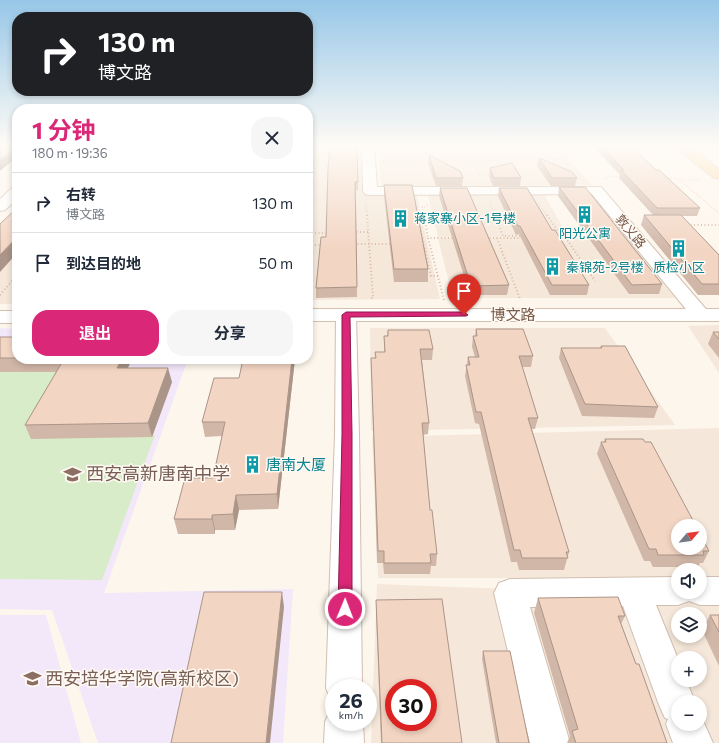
<!DOCTYPE html>
<html lang="zh">
<meta charset="utf-8">
<style>
body{margin:0;font-family:Commissioner,"Noto Sans SC",sans-serif;background:#f6f6f7;color:#1f2937;height:100vh;display:flex;flex-direction:column;font-size:15px;white-space:nowrap}
*{box-sizing:border-box;margin:0}
p{font-size:13px;color:#747a83}
.icon{flex:none;width:22px;height:22px;fill:none;stroke:currentColor;stroke-width:2;stroke-linecap:round;stroke-linejoin:round}
.map{position:relative;flex:1;overflow:hidden}
.panel{position:absolute;left:12px;top:104px;width:301px;height:260px;display:flex;flex-direction:column;background:#fff;border-radius:16px;box-shadow:0 2px 6px #0003}
.panel>*{flex:none}
.banner{position:absolute;left:12px;top:12px;width:301px;height:84px;border-radius:16px;box-shadow:0 2px 6px #0003;background:#202124;color:#fff;overflow:hidden}
.needle{width:26px;rotate:61deg}
.controls{position:absolute;left:671px;top:519px;display:grid;gap:8px}
.controls a{display:grid;place-items:center;width:36px;height:36px;border-radius:50%;background:#fff;box-shadow:0 2px 6px #0003;font-size:20px}
.speed{position:absolute;left:325px;top:679px;display:flex;gap:8px;font-size:20px;font-weight:700;text-align:center}
.speed>*{display:grid;place-content:center;width:52px;height:52px;border-radius:50%;background:#fff;box-shadow:0 2px 6px #0003;line-height:1}
.speed small{font-size:10px;font-weight:400}
.speed .limit{border:6px solid #d22;background:#fff;color:#111}
.pin{position:absolute;display:grid;place-items:center;width:34px;height:34px;color:#fff;margin:-41px -17px;border-radius:50% 50% 50% 0;rotate:-45deg;box-shadow:0 0 4px #0007}
.pin .icon{rotate:45deg}
.me{position:absolute;width:44px;margin:-22px;rotate:1deg;stroke-linejoin:round;filter:drop-shadow(0 0 3px #0008)}
.turn{display:flex;align-items:center;gap:14px;height:84px;padding:0 20px;font-size:18px}
.turn .icon{width:52px;height:52px;stroke-width:2.5}
.turn b{display:block;font-size:28px;line-height:34px}
.round{display:grid;place-items:center;flex:none;width:42px;height:42px;border-radius:16px;background:#f6f6f7}
.head{display:flex;align-items:center;justify-content:space-between;height:68px;padding:0 20px}
h1{font-size:24px;font-weight:700;line-height:30px;color:#db2777}
.button{display:flex;gap:8px;margin-top:auto;padding:8px 20px}
.button a{flex:1;height:46px;border-radius:16px;background:#db2777;color:#fff;font-size:16px;font-weight:700;line-height:46px;text-align:center}
.button a+a{background:#f6f6f7;color:#1f2937}
ul{padding:0;list-style:none}
li{display:flex;align-items:center;gap:12px;height:60px;padding:0 20px;border-top:1px solid #e0e1e3}
li div{flex:1}
li b{display:block;font-size:15px}
li em{font-style:normal}
.map>svg:first-child{display:block}
</style>
<div class="map">
<svg width="719" height="743" viewBox="0 0 719 743">
<rect width="100%" height="100%" fill="#fdf6ec"/>
<path fill="#f5e8da" fill-rule="evenodd" d="M308,146H361L363,192H308Z
M378,146H556L592,185L381,186Z
M542,191L568,236L438,237L427,192Z
M308,192H416L440,299L308,300Z
M17,217V304H0V234Z
M625,236L675,298H453L438,238Z
M719,325V373L688,326Z
M370,328H605L675,425L371,431Z
M719,428V578H700V570H678V578H378L372,437ZM678,526H700V548H678Z
M377,584L719,597V743H371ZM678,614H700V636H678ZM678,658H700V680H678ZM394,688H428V722H394ZM678,702H700V724H678Z"/>
<path fill="#f3e8fa" d="M0,328L17,329V359H188L104,593L293,589L283,743H98L52,610L0,609Z
M0,615H46L81,743H0Z"/>
<path fill="#d8ecc9" d="M69,369L31,434L155,435L102,580L0,579V370Z"/>
<g fill="none" stroke-linecap="round" stroke-linejoin="round">
<defs>
<path id="street" d="M362,146H374L377,187H601L711,315L708,319L701,321L694,319L592,194L370,195L365,194L363,191Z
M346,309L353,311L356,315L359,435L362,688H334V702L331,701L326,688L335,435L336,315L339,311Z
M678,577V592H700V577H719V605H700L689,601L678,605H656L678,659V680H686L695,702H678V724H700V714L713,743H673L666,724L668,719L665,718L659,705L623,606L530,607L570,743H530L494,593L499,583L510,579Z
M334,707V722H363L364,743H324L325,722L331,709Z"/>
<path id="secondary" d="M17,187V199L5,210L0,211V199L12,188Z
M308,309H719V321H308Z
M0,311H17V323H0Z"/>
<path id="primary" d="M672,146C695,146 702,156 719,169V179L714,178Z"/>
</defs>
<use href="#street" stroke="#d1beb0" stroke-width="2"/>
<use href="#secondary" stroke="#d6c0b0" stroke-width="2"/>
<use href="#primary" stroke="#dad1cd" stroke-width="2"/>
<path stroke="#d9b8a5" stroke-width="1.5" stroke-dasharray="0.5 2" stroke-linecap="butt" d="M316,146L315,154H332
M430,146L434,159
M437,161L579,159L567,146
M474,161L480,177
M308,162H315
M383,162L430,161
M664,177L681,180H701
M605,179L611,176L621,177
M681,181L719,213
M313,189L315,154
M366,204L367,216
M490,204L495,216
M539,204L547,216
M422,207H427V203
M422,207L424,216
M309,216L312,196"/>
<path stroke="#d9b8a5" stroke-width="2" stroke-dasharray="1 2.5" stroke-linecap="butt" d="M367,215L373,298H370
M424,215L428,238
M495,215L503,236H521
M547,215L561,236H556
M418,217L431,276H438
M308,225L309,215
M687,225H719
M353,232H368
M308,233H328
M486,238H523
M497,238L520,299
M558,238H566L595,281
M354,244H391
M308,245H323
M0,295L17,275
M444,300L428,238H455"/>
<use href="#street" fill="#fff" fill-rule="evenodd"/>
<use href="#secondary" fill="#fff" fill-rule="evenodd"/>
<use href="#primary" fill="#fbd9a5" fill-rule="evenodd"/>
</g>
<path fill="#d1b7a8" d="M357,146L358,190H356L357,297L316,298V288L326,237Z
M593,146H631L656,170L700,208L697,216H682L719,255V295H698L641,225L644,215H653L619,178L620,175Z
M429,155L463,178L462,186H436L428,163Z
M539,158L577,178L575,186H551L537,166Z
M490,168L521,178L520,186H493L489,176Z
M384,185L428,269V282H394L384,196Z
M559,187L662,284L659,294H629L558,196Z
M440,188L509,285L507,295H470L439,196Z
M499,188L552,230L589,285L587,295H550L519,234L516,235L498,196Z
M476,329L533,356L531,367H522L538,418L535,429H532L569,552L564,570H519L517,562H511L479,424L475,423L465,376L468,357H475L472,347L473,336H475Z
M388,330L433,349L432,360H422L429,423L428,434L423,435L430,510L437,554L436,566H431L430,574H384L383,563H377L371,358H375V352H384V336H387Z
M713,332H719V358L708,344Z
M0,337H17V359H132L128,368L172,382L152,437L31,439L25,425L56,372H0Z
M601,346L658,407L654,418L582,416L559,358L561,348H600Z
M295,359L278,509L239,510L235,530H215V534H178L174,519L213,478L222,436L205,437L202,422L239,378Z
M605,439L709,551L703,563H700L698,567H653L650,561H644L597,454L601,442H604Z
M538,598L625,616L621,624L636,664L667,743H567L570,736L534,613Z
M376,600L462,743H381L376,615Z
M710,615H719V666L702,630Z
M483,651L529,743H496L482,659Z"/>
<path fill="#aa9588" d="M17,147V157L0,171V160Z
M17,237V253L0,272V255Z
M122,359H132L121,382L117,368Z
M292,359H295L278,509L277,494Z
M168,368L172,382L152,437L148,423Z
M236,495L239,510L235,530L233,514Z
M212,515L215,530V534L212,519Z
M282,592L284,607L270,743H266Z"/>
<path fill="#f3d5c3" stroke="#aa9588" fill-rule="evenodd" d="M0,146H17V147L0,160Z
M330,146H357L358,182H355L357,287L316,288L321,237H326L328,169Z
M601,146H631L656,170H659L700,208H657L621,170H624Z
M429,155L460,171L463,178H436Z
M539,158L572,172L577,178H552Z
M512,163L521,178H494L490,168Z
M384,185H412L428,269H394Z
M559,187H585L662,284L632,285Z
M440,188H467L509,285L471,286Z
M499,188H527L552,230H555L589,285H552L520,226H518Z
M17,208V237L0,255V224Z
M644,215H681L719,255V284H702Z
M476,329H523L533,356H519L538,418H528L569,552H566L568,558H522L520,550H514L481,412H476L466,365H470L468,357H479L473,336H477Z
M388,330H429L433,349H420L429,423H422L430,510H432L437,554H430L431,563H384V551H378L371,358H376L375,352H385L384,336H388Z
M713,332H719V339Z
M0,337H17V358H0Z
M601,346H625L658,407L585,404L561,348H602Z
M64,359H122L117,368H168L148,423L25,425Z
M243,359H292L277,494L236,495L233,514L212,515V519H174L185,478H213L225,422H202L214,378H239Z
M605,439H643L645,442H651L696,526H678V548H700V534L709,551H703L704,555H658L656,549H649L601,442H606Z
M204,592H282L266,743H171Z
M618,597L625,616H618L636,664H639L667,743H576L572,731L578,729L538,598Z
M442,599L462,743H382L376,600ZM394,688H428V722H394Z
M710,615H719V632Z
M483,651H510L529,743H499Z"/>
<linearGradient id="sky" x2="0" y2="1"><stop stop-color="#97c7e8"/><stop offset="0.58" stop-color="#fefbf6"/><stop offset="1" stop-color="#fefbf6" stop-opacity="0"/></linearGradient>
<rect width="719" height="250" fill="url(#sky)"/>
<path fill="#db2777" stroke="#8e194d" d="M464,312L468,315L466,316L350,317L352,435V609L350,613L345,615L340,613L338,609L342,435V315L346,312Z"/>
<defs>
<symbol id="building-bare" viewBox="-9 -9 18 18"><path d="M-4-6H4V6H1V3H-1V6H-4ZM-2.5-4.3h1.7v1.8h-1.7ZM.8-4.3h1.7v1.8H.8ZM-2.5-1h1.7V.8h-1.7ZM.8-1h1.7V.8H.8Z" fill="#0f9aa8" stroke="#fffaf3" stroke-width="2.5" paint-order="stroke"/></symbol>
<symbol id="school-bare" viewBox="-9 -9 18 18"><path d="M0-5L7-2L0 1L-7-2ZM-4 1L0 2.5L4 1V4Q0 6-4 4Z" fill="#8d6e63" stroke="#fffaf3" stroke-width="2.5" paint-order="stroke"/></symbol>
<symbol id="university-bare" viewBox="-9 -9 18 18"><path d="M0-5L7-2L0 1L-7-2ZM-4 1L0 2.5L4 1V4Q0 6-4 4Z" fill="#8d6e63" stroke="#fffaf3" stroke-width="2.5" paint-order="stroke"/></symbol>
</defs>
<g fill-rule="evenodd">
<use href="#building-bare" x="572" y="202" width="25" height="25"/>
<use href="#building-bare" x="388" y="206" width="25" height="25"/>
<use href="#building-bare" x="666" y="236" width="25" height="25"/>
<use href="#building-bare" x="540" y="254" width="25" height="25"/>
<use href="#building-bare" x="240" y="452" width="25" height="25"/>
<use href="#school-bare" x="60" y="462" width="25" height="25"/>
<use href="#university-bare" x="20" y="666" width="25" height="25"/>
</g>
<g text-anchor="middle" stroke-width="3" stroke-linejoin="round" paint-order="stroke">
<g font-size="13" fill="#0d838f" stroke="#fffaf3" text-anchor="start">
<text x="414" y="223">蒋家寨小区-1号楼</text>
<text x="585" y="238" text-anchor="middle">阳光公寓</text>
<text x="566" y="272">秦锦苑-2号楼</text>
<text x="679" y="272" text-anchor="middle">质检小区</text>
</g>
<g font-size="13" fill="#7a5c4d" stroke="#fffaf3">
<text transform="translate(631 231) rotate(50)" y="5">敦义路</text>
</g>
<g font-size="15" fill="#7a5c4d" stroke="#fffaf3">
<text x="513" y="320">博文路</text>
</g>
<g font-size="15" fill="#0d838f" stroke="#fffaf3" text-anchor="start">
<text x="266" y="470">唐南大厦</text>
</g>
<g font-size="18" fill="#785e54" stroke="#fffaf3" text-anchor="start">
<text x="86" y="480">西安高新唐南中学</text>
<text x="45" y="685">西安培华学院(高新校区)</text>
</g>
</g>
</svg>
<div class="controls">
<a><svg class="needle" viewBox="-14 -14 28 28"><path d="M0-13l5 13h-10z" fill="#e53935"/><path d="M0 13l5-13h-10z" fill="#747a83"/></svg></a>
<a><svg class="icon" aria-label="sound" viewBox="0 0 24 24"><path d="M4 9h4l5-4v14l-5-4H4zM17 9q2 3 0 6"/></svg></a>
<a><svg class="icon" aria-label="layers" viewBox="0 0 24 24"><path d="M12 4l9 5-9 5-9-5zM3 14l9 5 9-5"/></svg></a>
<a>+</a>
<a>−</a>
</div>
<div class="speed"><div>26<small>km/h</small></div><div class="limit">30</div></div>
<div class="pin" style="left:464px;top:315px;background:#d93025"><svg class="icon" aria-label="arrive" viewBox="0 0 24 24"><path d="M6 21V4h12l-3 4 3 4H6"/></svg></div>
<svg class="me" style="left:345px;top:609px" viewBox="-20 -20 40 40"><circle r="17" fill="#db2777" stroke="#fff" stroke-width="3"/><path d="M0-11L8 9 0 5-8 9z" fill="#fff"/></svg>
<div class="banner">
<div class="turn"><svg class="icon" aria-label="right" viewBox="0 0 24 24"><path d="M7 20v-9h11M14 6l5 5-5 5"/></svg><div><b>130 m</b>博文路</div></div>
</div>
<section class="panel">
<div class="head"><div><h1>1 分钟</h1><p>180 m · 19:36</p></div><a class="round"><svg class="icon" aria-label="close" viewBox="0 0 24 24"><path d="M6 6l12 12M18 6L6 18"/></svg></a></div>
<ul>
<li><svg class="icon" aria-label="right" viewBox="0 0 24 24"><path d="M7 20v-9h11M14 6l5 5-5 5"/></svg><div><b>右转</b><p>博文路</p></div><em>130 m</em></li>
<li><svg class="icon" aria-label="arrive" viewBox="0 0 24 24"><path d="M6 21V4h12l-3 4 3 4H6"/></svg><div><b>到达目的地</b></div><em>50 m</em></li>
</ul>
<div class="button"><a>退出</a><a>分享</a></div>
</section>
</div>
